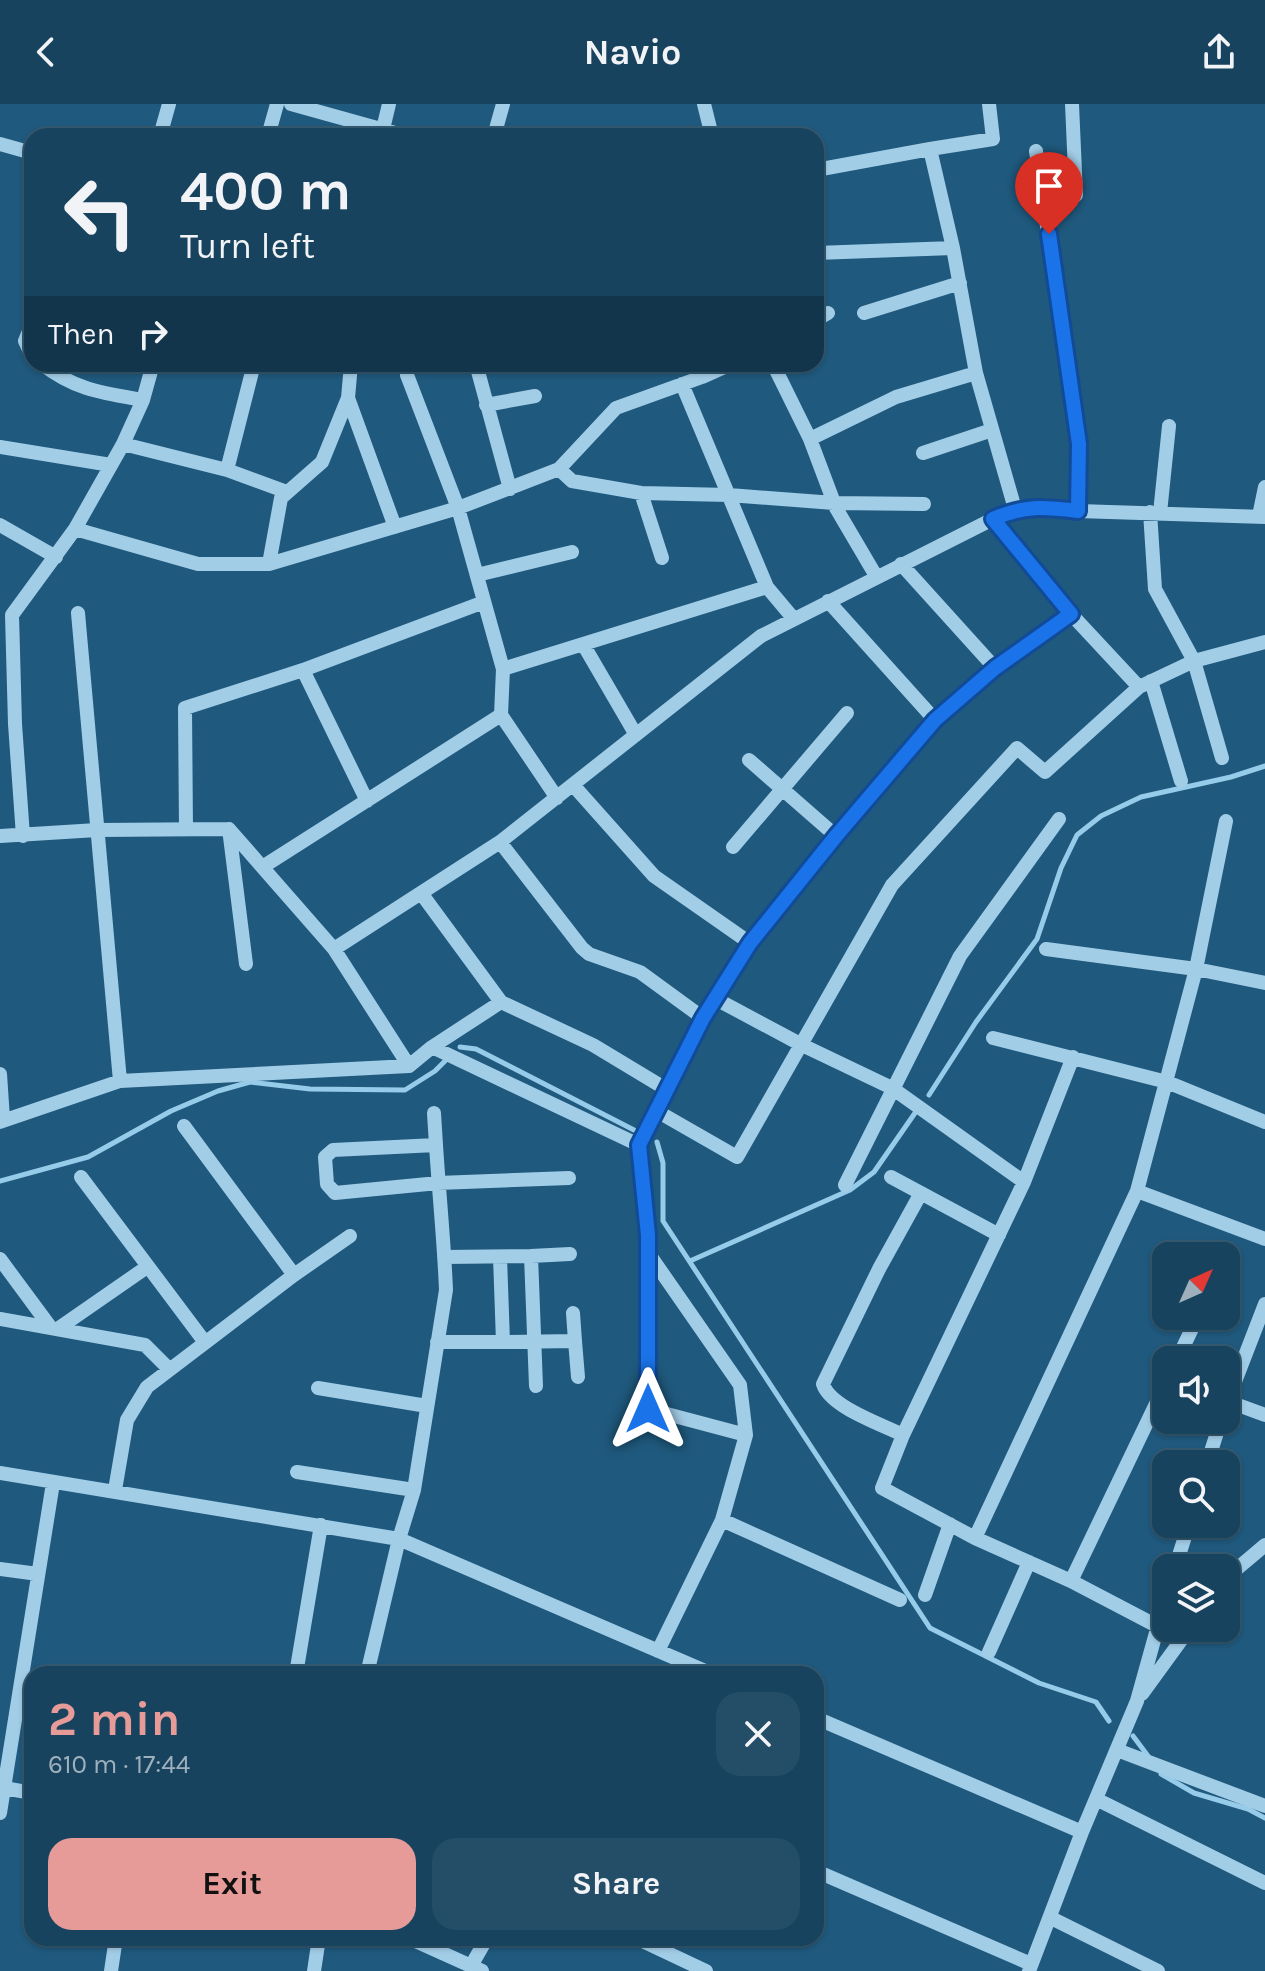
<!DOCTYPE html>
<meta charset="utf-8">
<style>
body{margin:0;font-family:Karla,sans-serif;background:#244e67;color:#f1f3f6;height:100vh;display:flex;flex-direction:column;font-size:30px;white-space:nowrap}
*{box-sizing:border-box;margin:0}
p{font-size:26px;color:#9eb0bc}
.icon{flex:none;width:44px;height:44px;fill:none;stroke:currentColor;stroke-width:2;stroke-linecap:round;stroke-linejoin:round}
.map{position:relative;flex:1;overflow:hidden}
.details{position:absolute;left:24px;top:1562px;width:800px;height:280px;display:flex;flex-direction:column;background:#17435e;border-radius:24px;box-shadow:0 2px 6px #0004,0 0 0 2px #365c73}
.details>*{flex:none}
.top-card{position:absolute;left:24px;top:24px;width:800px;height:244px;border-radius:24px;box-shadow:0 2px 6px #0004,0 0 0 2px #365c73;background:#17435e;color:#f1f3f6;overflow:hidden}
.needle{width:52px;rotate:45deg}
.tools{position:absolute;left:1152px;top:1138px;display:grid;gap:16px}
.tools a{display:grid;place-items:center;width:88px;height:88px;border-radius:16px;background:#17435e;box-shadow:0 2px 6px #0004,0 0 0 2px #365c73;font-size:40px}
.pin{position:absolute;display:grid;place-items:center;width:68px;height:68px;color:#fff;margin:-82px -34px;border-radius:50% 50% 50% 0;rotate:-45deg;box-shadow:0 0 8px #0007}
.pin .icon{rotate:45deg}
.me{position:absolute;width:88px;margin:-44px;rotate:0deg;stroke-linejoin:round;filter:drop-shadow(0 0 6px #0008)}
.turn{display:flex;align-items:center;gap:28px;height:168px;padding:0 24px;font-size:36px}
.turn .icon{width:104px;height:104px;stroke-width:2.5}
.turn b{display:block;font-size:56px;line-height:68px}
.then{display:flex;align-items:center;height:76px;padding:0 24px;background:#0003;gap:16px;font-size:30px}
.round{display:grid;place-items:center;flex:none;width:84px;height:84px;border-radius:24px;background:#244e67}
.headline{display:flex;align-items:center;justify-content:space-between;height:136px;padding:0 24px}
h1{font-size:48px;font-weight:700;line-height:60px;color:#e69b98}
.button{display:flex;gap:16px;margin-top:auto;padding:16px 24px}
.button a{flex:1;height:92px;border-radius:24px;background:#e69b98;color:#111;font-size:32px;font-weight:700;line-height:92px;text-align:center}
.button a+a{background:#244e67;color:#f1f3f6}
header{display:flex;justify-content:space-between;align-items:center;height:104px;padding:0 24px;background:#17435e;font-size:36px;font-weight:700}
.map>svg:first-child{display:block}
</style>
<header><svg class="icon" aria-label="back" viewBox="0 0 24 24"><path d="M15 5l-7 7 7 7"/></svg>Navio<svg class="icon" aria-label="share" viewBox="0 0 24 24"><path d="M12 15V3M7 8l5-5 5 5M5 13v7h14v-7"/></svg></header>
<div class="map">
<svg width="1265" height="1867" viewBox="0 0 1265 1867">
<rect width="100%" height="100%" fill="#1f597d"/>
<g fill="none" stroke-linecap="round" stroke-linejoin="round">
<path stroke="#96cbe9" stroke-width="5" d="M460,943L476,945L634,1026
M929,991L976,918L1037,835L1061,764L1077,731L1101,712L1141,693L1231,673L1265,662
M657,1038L663,1059V1117L930,1524L1039,1579L1096,1598L1109,1617
M0,1077L88,1053L171,1007L218,987L250,978L310,985L405,986L435,967L446,956
M690,1157L850,1086L874,1068L915,1009
M1133,1632L1148,1652
M1161,1670L1194,1689L1248,1705L1265,1714"/>
<path stroke="#a2cde7" stroke-width="14" d="M291,0L406,32
M704,0L712,32
M989,0L993,35L930,45L953,144L976,269L1015,405
M1072,0L1076,91
M383,25L389,0
M160,32L169,0
M268,32L277,0
M494,32L503,0
M0,40L32,49
M1036,47L1079,340L1078,407
M816,66L930,45
M816,149L953,144
M864,209L960,179
M816,216L828,209
M32,220L25,237L32,252
M42,260C75,286 103,289 143,296
M406,260L407,271L458,404L503,565L501,611L557,694
M476,260L510,385
M773,260L810,335L836,404L876,472
M682,280L767,483L793,514
M348,294L395,423
M486,301L535,292
M810,335L896,293L976,269
M123,340L227,366L287,388
M0,343L111,361
M923,349L992,326
M559,365L572,377L641,389L729,391L834,399L924,400
M227,366L254,260
M641,389L662,454
M1150,408L1155,485L1194,557L1222,654
M1160,409L1169,322
M1259,412L1265,383
M0,421L56,453
M75,425L198,460H269L458,404L559,365L616,304L702,273L731,260
M269,460L281,394L322,358L348,294L351,260
M901,460L995,564
M477,471L572,448
M828,497L935,616
M78,509L120,977
M1071,510L1139,583
M583,540L636,631
M503,565L767,483
M303,566L367,697
M1151,577L1181,677
M749,656L836,732
M573,681L654,772L750,839
M186,725L185,604L303,566L484,498
M229,725L246,860
M0,732L97,726L229,725L334,845L409,962
M23,732L15,620L12,511L75,425L123,340L143,296L153,260
M500,738L582,844L589,850L640,868L703,914
M733,743L847,609
M264,762L501,611
M421,789L501,898L593,941L666,985
M334,845L500,738L761,532L993,415L1015,405L1041,403L1078,407L1265,413
M1046,845L1196,865L1265,879
M714,894L802,941L892,984L1024,1078
M993,934L1167,978L1265,1018
M432,943L639,1041L648,1131V1305L746,1331
M1073,953L1024,1078L903,1331L882,1384L975,1434L1071,1477L1157,1522
M0,970L3,1015
M655,1006L737,1053L892,781L1017,644L1045,668L1139,583L1194,557L1265,538
M434,1009L436,1041
M0,1018L120,977L409,962L432,943L501,898
M184,1022L294,1171
M639,1041L714,894L750,839L836,732L935,616L995,564L1071,510L993,415
M81,1073L204,1237
M891,1073L999,1131
M845,1081L960,852L1059,715
M1137,1087L1265,1135
M649,1150L740,1281L746,1331L722,1416L658,1547
M531,1152L570,1150
M444,1153L531,1152L536,1282
M0,1155L51,1224
M0,1215L145,1241L169,1265
M59,1224L147,1163
M575,1237L578,1273
M437,1238H503L500,1153
M503,1238L575,1237L573,1209
M1177,1256L1198,1212
M318,1284L427,1302
M1227,1297L1265,1311
M1226,1301L1265,1200
M903,1331C881,1320 830,1303 823,1280L879,1165L921,1089
M1207,1360L1221,1316
M297,1368L414,1386
M0,1369L399,1435L712,1570
M115,1386L127,1316L147,1283L294,1171L350,1132
M722,1416L900,1496
M975,1434L1137,1087L1196,865L1226,717
M1175,1464L1189,1420
M0,1465L38,1470
M1226,1474L1265,1441
M1071,1477L1166,1279
M925,1491L950,1420
M989,1548L1029,1458
M296,1570L321,1421
M367,1570L399,1435L414,1386L446,1186C444,1137 439,1089 436,1041L333,1046L325,1053L327,1080L335,1089L438,1079L569,1074
M1142,1590L1190,1524
M816,1614L1082,1728
M1117,1646L1265,1702
M4,1684L32,1689
M1096,1695L1265,1779
M0,1709L53,1379
M816,1767L1031,1860
M1051,1814L1158,1867
M409,1834L482,1867
M636,1834L706,1867
M471,1862L487,1834
M111,1867L116,1834
M314,1867L319,1834
M1029,1867L1082,1728L1137,1597L1166,1493"/>
</g>
<g fill="none" stroke-linecap="round" stroke-linejoin="round">
<defs>
<path id="route" d="M648,1305V1131L639,1041L703,914L750,839L836,732L935,616L995,564L1071,510L993,415C1024,401 1044,403 1078,407L1079,340L1049,130"/>
</defs>
<use href="#route" stroke="#114b97" stroke-width="20"/>
<use href="#route" stroke="#1a73e8" stroke-width="14"/>
</g>
</svg>
<div class="tools">
<a><svg class="needle" viewBox="-14 -14 28 28"><path d="M0-13l5 13h-10z" fill="#e53935"/><path d="M0 13l5-13h-10z" fill="#9eb0bc"/></svg></a>
<a><svg class="icon" aria-label="sound" viewBox="0 0 24 24"><path d="M4 9h4l5-4v14l-5-4H4zM17 9q2 3 0 6"/></svg></a>
<a><svg class="icon" aria-label="search" viewBox="0 0 24 24"><circle cx="10" cy="10" r="6"/><path d="M15 15l6 6"/></svg></a>
<a><svg class="icon" aria-label="layers" viewBox="0 0 24 24"><path d="M12 4l9 5-9 5-9-5zM3 14l9 5 9-5"/></svg></a>
</div>
<div class="pin" style="left:1049px;top:130px;background:#d93025"><svg class="icon" aria-label="arrive" viewBox="0 0 24 24"><path d="M6 21V4h12l-3 4 3 4H6"/></svg></div>
<svg class="me" style="left:648px;top:1305px" viewBox="-20 -20 40 40"><path d="M0-17L14 15 0 8-14 15z" fill="#1a73e8" stroke="#fff" stroke-width="4"/></svg>
<div class="top-card">
<div class="turn"><svg class="icon" aria-label="left" viewBox="0 0 24 24"><path d="M17 20v-9H6M10 6l-5 5 5 5"/></svg><div><b>400 m</b>Turn left</div></div>
<div class="then">Then<svg class="icon" aria-label="right" viewBox="0 0 24 24"><path d="M7 20v-9h11M14 6l5 5-5 5"/></svg></div>
</div>
<section class="details">
<div class="headline"><div><h1>2 min</h1><p>610 m · 17:44</p></div><a class="round"><svg class="icon" aria-label="close" viewBox="0 0 24 24"><path d="M6 6l12 12M18 6L6 18"/></svg></a></div>
<div class="button"><a>Exit</a><a>Share</a></div>
</section>
</div>
